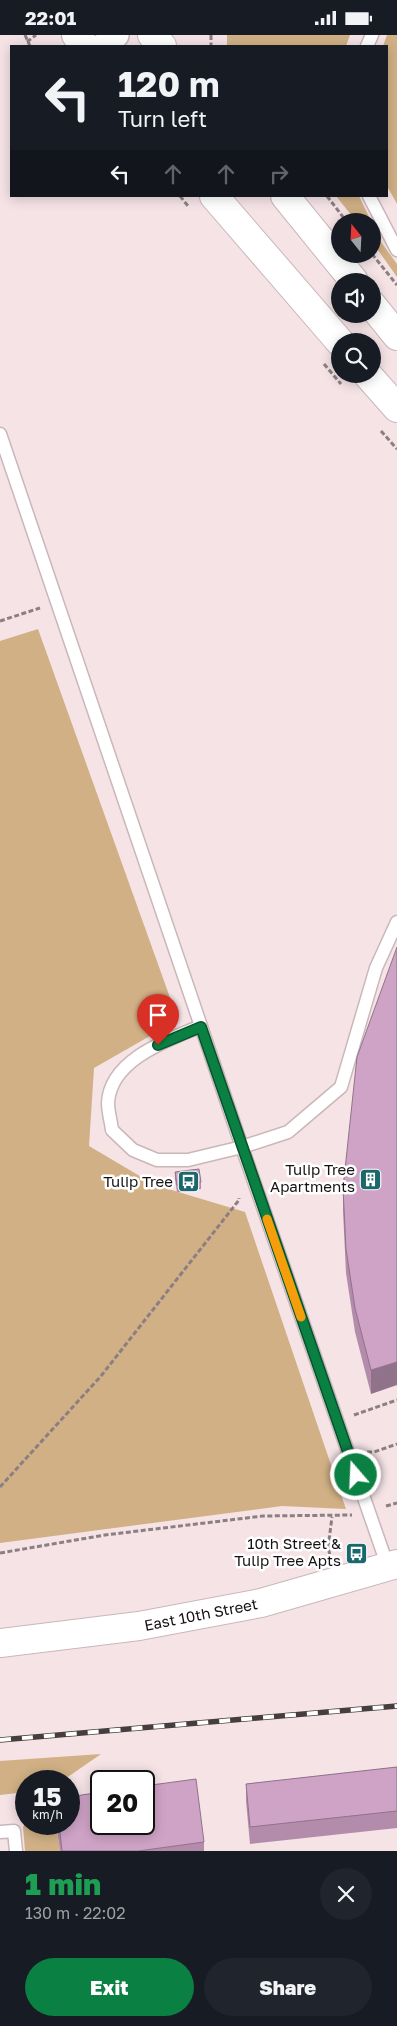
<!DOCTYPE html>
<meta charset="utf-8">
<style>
body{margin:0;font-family:"Golos Text",sans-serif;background:#20242c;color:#f1f3f6;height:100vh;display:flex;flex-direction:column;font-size:19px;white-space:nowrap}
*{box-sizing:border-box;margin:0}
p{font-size:16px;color:#9ea1a6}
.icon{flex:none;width:28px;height:28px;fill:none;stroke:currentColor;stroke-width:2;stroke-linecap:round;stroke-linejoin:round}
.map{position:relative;height:1816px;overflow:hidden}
.details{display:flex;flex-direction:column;background:#171b24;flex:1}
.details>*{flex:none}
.guide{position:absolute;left:10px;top:10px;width:378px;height:152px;border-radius:0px;box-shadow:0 2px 12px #0003;background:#171b24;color:#f1f3f6;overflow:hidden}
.needle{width:32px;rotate:342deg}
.fabs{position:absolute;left:331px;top:178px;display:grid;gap:10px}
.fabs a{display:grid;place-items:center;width:50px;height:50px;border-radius:50%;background:#171b24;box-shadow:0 2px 12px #0003;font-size:25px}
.speed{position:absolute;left:15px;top:1735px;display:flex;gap:10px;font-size:25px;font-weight:700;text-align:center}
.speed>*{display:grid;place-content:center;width:65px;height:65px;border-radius:50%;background:#171b24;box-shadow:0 2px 12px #0003;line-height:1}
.speed small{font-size:12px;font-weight:400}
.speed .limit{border:2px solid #111;border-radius:8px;background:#fff;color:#111}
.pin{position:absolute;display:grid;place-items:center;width:42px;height:42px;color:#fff;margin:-51px -21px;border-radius:50% 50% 50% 0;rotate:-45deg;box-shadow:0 0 5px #0007}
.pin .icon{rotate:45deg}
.me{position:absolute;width:55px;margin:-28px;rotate:341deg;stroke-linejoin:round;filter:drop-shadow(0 0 4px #0008)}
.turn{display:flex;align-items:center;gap:18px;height:105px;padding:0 25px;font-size:22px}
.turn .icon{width:65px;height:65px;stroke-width:2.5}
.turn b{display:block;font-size:35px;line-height:42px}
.lanes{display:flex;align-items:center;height:48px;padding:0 25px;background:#0003;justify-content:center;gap:25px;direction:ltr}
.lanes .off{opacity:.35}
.round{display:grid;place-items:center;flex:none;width:52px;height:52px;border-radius:26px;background:#20242c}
.summary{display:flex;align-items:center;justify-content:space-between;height:85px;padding:0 25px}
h1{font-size:30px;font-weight:800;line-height:38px;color:#1e9e55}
.button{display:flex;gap:10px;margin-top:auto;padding:10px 25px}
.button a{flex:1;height:58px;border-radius:30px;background:#0b8043;color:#fff;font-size:20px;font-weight:800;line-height:58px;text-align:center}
.button a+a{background:#20242c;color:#f1f3f6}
.status{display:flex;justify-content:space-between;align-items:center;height:35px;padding:0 25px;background:#171b24;direction:ltr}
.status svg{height:14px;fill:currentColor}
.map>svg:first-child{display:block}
</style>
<div class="status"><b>22:01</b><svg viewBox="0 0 49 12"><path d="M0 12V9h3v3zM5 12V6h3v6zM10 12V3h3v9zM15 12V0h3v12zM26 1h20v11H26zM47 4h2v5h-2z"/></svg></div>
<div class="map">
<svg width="397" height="1816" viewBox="0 0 397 1816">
<rect width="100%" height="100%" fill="#f5e3e6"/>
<path fill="#d1b085" d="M227,0H350L346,11H227Z
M387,0H397V169L386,149V11H383Z
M336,161H359L371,186H356Z
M372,190L381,207L397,229V242L373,208Z
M38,594L178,985L94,1033L89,1111L155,1150L245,1177L346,1474L282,1471L0,1508V606Z
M101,1719L62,1746H26V1757L0,1760V1726Z
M26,1788L56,1789L60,1816H25L23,1792Z"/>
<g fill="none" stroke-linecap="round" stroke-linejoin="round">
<defs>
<path id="lane" d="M367,11L372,0
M369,161L397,215
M0,399L242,1112L388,1532
M201,991C167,1005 110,1025 108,1068C108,1077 111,1086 112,1095L133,1115L157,1125H188L242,1112L288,1097L341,1052L376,933L397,887
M0,1797L14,1796L16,1816"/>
<path id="street" d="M103,11L116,0"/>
<path id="secondary" d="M0,1608L139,1591L261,1568L397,1529"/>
<path id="highway" d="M76,0L85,11
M152,0L162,11
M214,161L340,307
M285,161L354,246
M372,270L397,301
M367,339L397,373"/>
</defs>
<use href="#lane" stroke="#c9b7ba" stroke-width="15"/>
<use href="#street" stroke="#c9b7ba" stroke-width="28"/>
<use href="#secondary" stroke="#c9b7ba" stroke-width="30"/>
<use href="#highway" stroke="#c9b7ba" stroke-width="30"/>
<path stroke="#8b7f81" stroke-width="3" stroke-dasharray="5 2.5" stroke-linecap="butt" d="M25,0L30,11
M211,0V11
M27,7L36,0
M180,161L188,171
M327,161L346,186
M372,219L397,250
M324,329L341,349
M381,396L397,414
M0,586L40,573
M354,1380L397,1365
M367,1417H374L397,1409
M0,1452L101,1341L239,1165V1163
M386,1471L397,1468
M0,1518L105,1500L263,1481L352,1480
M330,1520L328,1513L332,1482"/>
<use href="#lane" stroke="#fff" stroke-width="12"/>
<use href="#street" stroke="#fff" stroke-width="25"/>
<use href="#secondary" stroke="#fff" stroke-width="28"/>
<use href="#highway" stroke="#fff" stroke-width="28"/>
<defs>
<path id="rail" d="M0,1705L397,1671"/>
</defs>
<use href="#rail" stroke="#453d3e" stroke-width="5.5"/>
<use href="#rail" stroke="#fff" stroke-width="4" stroke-dasharray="11" stroke-linecap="butt"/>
</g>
<path fill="#b28caa" d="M397,912L371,1359L355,1297L346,1238L343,1176V1153Z
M175,1137L201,1147V1154L177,1157L175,1144Z
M397,1732V1793L250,1809L246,1766V1749Z
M56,1789H69L204,1807V1816H60Z"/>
<path fill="#91728b" d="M397,1327V1350L371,1359V1335Z"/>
<path fill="#cfa3c6" stroke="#91728b" d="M397,912V1327L371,1335L355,1273L346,1214L343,1153L357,1022Z
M199,1134L201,1147L177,1150L175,1137Z
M397,1732V1776L250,1792L246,1749Z
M196,1744L204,1807L138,1816H62L59,1789H69V1762L101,1757V1789H144V1751Z"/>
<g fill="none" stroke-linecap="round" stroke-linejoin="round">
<defs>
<path id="route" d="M158,1010L201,992L356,1440"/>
</defs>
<use href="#route" stroke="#07532c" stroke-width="12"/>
<use href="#route" stroke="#0b8043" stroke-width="9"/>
<path stroke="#f59e0b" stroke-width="9" d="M267,1184L301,1282"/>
</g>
<defs>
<symbol id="building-square" viewBox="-11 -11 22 22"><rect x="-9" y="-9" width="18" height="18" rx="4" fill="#1b686c" stroke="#fff"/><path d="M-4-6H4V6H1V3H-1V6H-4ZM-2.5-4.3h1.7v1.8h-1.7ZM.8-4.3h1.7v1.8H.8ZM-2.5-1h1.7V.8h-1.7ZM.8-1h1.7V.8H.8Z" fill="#fff"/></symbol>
<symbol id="bus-square" viewBox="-11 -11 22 22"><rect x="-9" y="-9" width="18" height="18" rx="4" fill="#1b686c" stroke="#fff"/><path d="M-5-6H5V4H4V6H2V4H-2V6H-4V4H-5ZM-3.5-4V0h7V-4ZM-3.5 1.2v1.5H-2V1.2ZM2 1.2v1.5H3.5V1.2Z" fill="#fff"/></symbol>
</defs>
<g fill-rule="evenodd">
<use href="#building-square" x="358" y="1132" width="25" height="25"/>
<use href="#bus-square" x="176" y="1134" width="25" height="25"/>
<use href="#bus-square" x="344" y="1506" width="25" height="25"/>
</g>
<g text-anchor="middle" stroke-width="5" stroke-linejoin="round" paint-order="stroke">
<g font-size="15" fill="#161112" stroke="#fff" text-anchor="end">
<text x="355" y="1140">Tulip Tree<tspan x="355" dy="17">Apartments</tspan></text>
<text x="173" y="1152">Tulip Tree</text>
<text x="341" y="1514">10th Street &amp;<tspan x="341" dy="17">Tulip Tree Apts</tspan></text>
</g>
<g font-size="15" fill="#161112" stroke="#fff">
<text transform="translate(201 1580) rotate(-11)" y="5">East 10th Street</text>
</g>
</g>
</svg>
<div class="fabs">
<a><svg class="needle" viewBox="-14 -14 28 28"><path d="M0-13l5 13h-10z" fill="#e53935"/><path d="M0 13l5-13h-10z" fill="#9ea1a6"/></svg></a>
<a><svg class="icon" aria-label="sound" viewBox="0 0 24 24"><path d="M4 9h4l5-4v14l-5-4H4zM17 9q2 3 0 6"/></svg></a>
<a><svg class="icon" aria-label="search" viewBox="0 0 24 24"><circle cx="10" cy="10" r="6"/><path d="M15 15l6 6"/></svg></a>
</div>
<div class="speed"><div>15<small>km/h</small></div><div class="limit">20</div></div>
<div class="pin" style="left:158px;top:1010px;background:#d93025"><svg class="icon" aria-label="arrive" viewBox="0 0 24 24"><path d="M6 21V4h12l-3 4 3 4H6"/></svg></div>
<svg class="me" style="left:356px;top:1440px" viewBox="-20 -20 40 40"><circle r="17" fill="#0b8043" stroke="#fff" stroke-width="3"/><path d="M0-11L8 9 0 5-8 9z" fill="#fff"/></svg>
<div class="guide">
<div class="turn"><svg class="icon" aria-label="left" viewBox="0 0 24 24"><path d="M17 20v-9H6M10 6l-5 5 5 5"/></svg><div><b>120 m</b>Turn left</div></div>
<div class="lanes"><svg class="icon" aria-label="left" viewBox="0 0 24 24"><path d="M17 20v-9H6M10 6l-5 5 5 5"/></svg><svg class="icon off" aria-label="ahead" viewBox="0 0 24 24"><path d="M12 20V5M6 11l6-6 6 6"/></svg><svg class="icon off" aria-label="ahead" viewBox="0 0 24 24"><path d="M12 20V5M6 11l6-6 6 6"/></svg><svg class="icon off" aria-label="right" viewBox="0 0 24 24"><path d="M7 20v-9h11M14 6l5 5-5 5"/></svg></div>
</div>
</div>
<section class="details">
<div class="summary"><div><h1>1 min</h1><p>130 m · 22:02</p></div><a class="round"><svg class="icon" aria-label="close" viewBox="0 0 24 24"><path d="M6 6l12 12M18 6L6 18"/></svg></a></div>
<div class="button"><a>Exit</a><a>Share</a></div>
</section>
